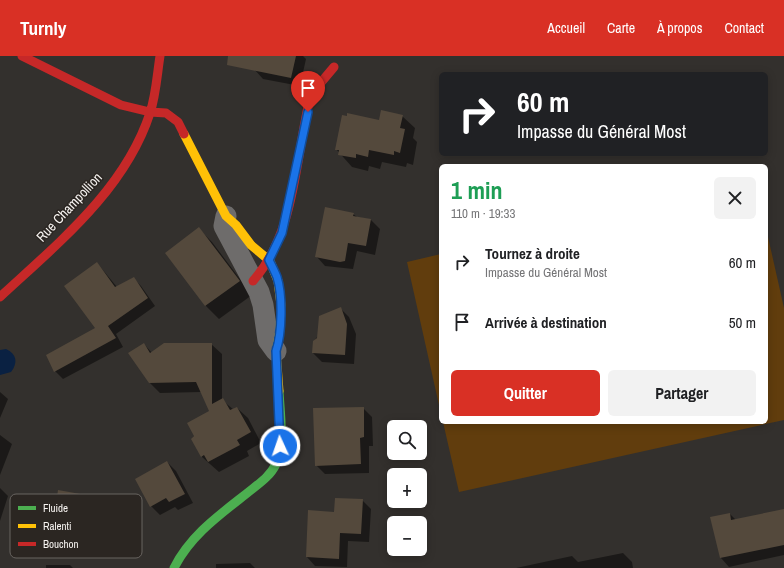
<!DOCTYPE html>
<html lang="fr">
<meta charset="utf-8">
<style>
body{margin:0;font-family:"Archivo Narrow",sans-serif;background:#f2f2f2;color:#202124;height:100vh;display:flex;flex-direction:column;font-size:15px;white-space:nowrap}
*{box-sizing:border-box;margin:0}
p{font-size:13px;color:#757577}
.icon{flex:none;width:22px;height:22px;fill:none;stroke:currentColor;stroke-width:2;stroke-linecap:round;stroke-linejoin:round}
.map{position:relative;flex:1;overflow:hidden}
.sheet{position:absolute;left:439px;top:108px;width:329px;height:260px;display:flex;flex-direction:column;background:#fff;border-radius:6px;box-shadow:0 2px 10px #0003}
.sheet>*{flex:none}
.top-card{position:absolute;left:439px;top:16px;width:329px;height:84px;border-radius:6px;box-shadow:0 2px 10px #0003;background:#202124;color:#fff;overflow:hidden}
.tools{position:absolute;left:387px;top:364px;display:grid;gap:8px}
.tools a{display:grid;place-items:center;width:40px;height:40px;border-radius:6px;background:#fff;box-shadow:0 2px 10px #0003;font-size:20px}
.pin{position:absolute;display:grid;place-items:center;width:34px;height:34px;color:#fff;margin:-41px -17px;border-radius:50% 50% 50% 0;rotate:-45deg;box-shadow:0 0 4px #0007}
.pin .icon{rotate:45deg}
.me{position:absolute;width:44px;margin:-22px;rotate:357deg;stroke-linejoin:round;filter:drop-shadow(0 0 3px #0008)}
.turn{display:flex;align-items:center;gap:14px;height:84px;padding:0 12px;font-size:18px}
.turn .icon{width:52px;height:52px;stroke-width:2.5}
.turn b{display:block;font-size:28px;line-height:34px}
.round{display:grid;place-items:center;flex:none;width:42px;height:42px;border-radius:6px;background:#f2f2f2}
.summary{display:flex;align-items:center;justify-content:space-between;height:68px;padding:0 12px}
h1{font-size:24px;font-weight:700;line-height:30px;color:#1e9e55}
.primary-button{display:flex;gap:8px;margin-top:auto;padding:8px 12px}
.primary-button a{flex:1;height:46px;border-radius:6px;background:#d93025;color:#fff;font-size:16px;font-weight:700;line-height:46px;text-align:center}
.primary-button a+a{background:#f2f2f2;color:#202124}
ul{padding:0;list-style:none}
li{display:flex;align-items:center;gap:12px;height:60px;padding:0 12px}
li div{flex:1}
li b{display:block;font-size:15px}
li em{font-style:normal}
header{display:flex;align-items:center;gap:24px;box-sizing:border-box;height:56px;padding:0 20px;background:#d93025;color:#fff}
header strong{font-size:19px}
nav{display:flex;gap:22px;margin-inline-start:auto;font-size:14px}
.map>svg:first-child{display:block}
</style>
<header>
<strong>Turnly</strong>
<nav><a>Accueil</a><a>Carte</a><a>À propos</a><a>Contact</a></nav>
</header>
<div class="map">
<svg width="784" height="512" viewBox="0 0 784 512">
<rect width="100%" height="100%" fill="#33302d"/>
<path fill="#613d0d" d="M766,172L784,252V364L459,436L443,366H766Z
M441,198V358L407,206Z"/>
<path fill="#0a2142" d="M6,293C17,298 18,307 11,316L0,319V294Z"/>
<path fill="#0007" d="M257,0H303L306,3L300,30L263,23L254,13Z
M402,60L415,72L413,82L417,86L413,109L407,107L406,111L382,106L380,113L369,110L368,115L352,111L336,93L380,65Z
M353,158L357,161L371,164L380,173L375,199L357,195L353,213L325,210L317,201Z
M199,173L212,186L252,239L219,263L206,250L166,197Z
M97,207L117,231L133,222L141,230L155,250L116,278L123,291L63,323L55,315L96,273Z
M340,252L349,261L356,278L354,308L322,306L313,297L314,285Z
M144,288L152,297L211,288L222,298V344L234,354L237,352L248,362L261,387L247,395L249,400L219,416L202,401L192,383L210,355L201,336L160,337L149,326Z
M0,336L8,343L0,362Z
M363,352L372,361L373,390H369V417L325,418L316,409Z
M0,379L12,388L0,419Z
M167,406L176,415L193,447L178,454L175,451L160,459L151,450Z
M0,432L8,440L0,465Z
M362,444L371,453L369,486L348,485L347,511L315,510L307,501L335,457Z
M784,454V499L729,511L721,502L711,462L730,458L736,464Z
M623,497L632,506L633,512H516L572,500L578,506Z
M250,507L255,512H216V508Z
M46,509H70L73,512H46Z"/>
<path fill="#54493c" d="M228,0H296L291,22L227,9Z
M381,54L403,59L400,72L405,73L400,97L394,95V99L369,94L368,101L356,98V102L338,99L339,94H335L342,59L347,60V57L379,64Z
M325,151L354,157L353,160L371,163L366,190L348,187L345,205L340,206L315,201Z
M199,171L240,225L205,250L165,197Z
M97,206L115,231L134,221L148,242L108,270L116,282L54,316L46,299L95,272L64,230Z
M341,251L347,268L345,299L312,297L313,285L317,282L319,260Z
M144,287L150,297L164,287H212V348L223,342L230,354L237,351L251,376L237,384L240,389L208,406L204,399L201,401L191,383L194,380L187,367L209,355L196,326L149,327L128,297Z
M364,351V381L360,382L361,408L315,410L313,352Z
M167,405L185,438L169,446L166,442L150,451L135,423Z
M58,434L86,439L79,479L52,475Z
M335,442L363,443L361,478L340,477L339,503L306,501L308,454L334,456Z
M784,453V489L720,502L710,461L730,457L731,464Z"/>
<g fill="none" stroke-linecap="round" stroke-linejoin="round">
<path stroke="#6e6c6b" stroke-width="21" d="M226,160L224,170L259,236L263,249L268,284L276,295"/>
<path stroke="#4caf50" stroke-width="9" d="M174,512C190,480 218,460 246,438C257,429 270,421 276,408C285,387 280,357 279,335"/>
<path stroke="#ffc107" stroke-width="9" d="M184,78L226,160L236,169L251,189L270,205L278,225L281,249L280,274L276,295L279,335"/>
<path stroke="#c62828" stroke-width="9" d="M22,0L121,49L150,56L166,57L178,66L184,78
M253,225C296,176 295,103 310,42L318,30L334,11
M0,241C57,188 125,134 150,57C156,39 157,19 160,0"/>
</g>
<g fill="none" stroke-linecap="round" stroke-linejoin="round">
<defs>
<path id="route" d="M280,390L276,295C282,277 283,240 277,221C275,216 272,210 269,204L282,177L308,56"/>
</defs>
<use href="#route" stroke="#114b97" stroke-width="10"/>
<use href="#route" stroke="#1a73e8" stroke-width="7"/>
</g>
<g text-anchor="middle" stroke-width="3" stroke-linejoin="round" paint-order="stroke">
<g font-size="14" fill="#f6f3f0" stroke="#2b2622">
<text transform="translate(69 151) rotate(-47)" y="5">Rue Champollion</text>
</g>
</g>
<rect x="10" y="438" width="132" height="64" rx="6" fill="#2b2622" stroke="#686460" stroke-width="1"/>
<rect x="18" y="450" width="18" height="4" fill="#4caf50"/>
<rect x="18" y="468" width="18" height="4" fill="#ffc107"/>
<rect x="18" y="486" width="18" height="4" fill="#c62828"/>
<g font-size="11" fill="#f6f3f0">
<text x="43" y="456">Fluide</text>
<text x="43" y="474">Ralenti</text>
<text x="43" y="492">Bouchon</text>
</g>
</svg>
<div class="tools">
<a><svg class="icon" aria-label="search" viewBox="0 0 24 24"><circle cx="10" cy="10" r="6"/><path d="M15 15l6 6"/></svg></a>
<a>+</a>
<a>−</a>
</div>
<div class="pin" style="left:308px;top:56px;background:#d93025"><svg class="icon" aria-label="arrive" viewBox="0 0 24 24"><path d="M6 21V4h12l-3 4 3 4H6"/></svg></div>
<svg class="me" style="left:280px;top:390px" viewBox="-20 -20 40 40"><circle r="17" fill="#1a73e8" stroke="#fff" stroke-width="3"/><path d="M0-11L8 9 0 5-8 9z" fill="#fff"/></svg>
<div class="top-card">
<div class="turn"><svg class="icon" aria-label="right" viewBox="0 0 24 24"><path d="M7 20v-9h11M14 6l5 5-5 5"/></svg><div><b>60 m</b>Impasse du Général Most</div></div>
</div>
<section class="sheet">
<div class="summary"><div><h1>1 min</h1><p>110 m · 19:33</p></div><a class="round"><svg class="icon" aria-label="close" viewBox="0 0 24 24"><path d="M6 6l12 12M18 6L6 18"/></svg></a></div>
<ul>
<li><svg class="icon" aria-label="right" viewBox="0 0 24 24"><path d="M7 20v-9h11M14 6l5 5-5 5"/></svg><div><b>Tournez à droite</b><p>Impasse du Général Most</p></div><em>60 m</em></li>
<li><svg class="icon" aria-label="arrive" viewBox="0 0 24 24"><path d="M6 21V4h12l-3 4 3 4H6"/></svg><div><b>Arrivée à destination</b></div><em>50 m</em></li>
</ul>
<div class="primary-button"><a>Quitter</a><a>Partager</a></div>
</section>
</div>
